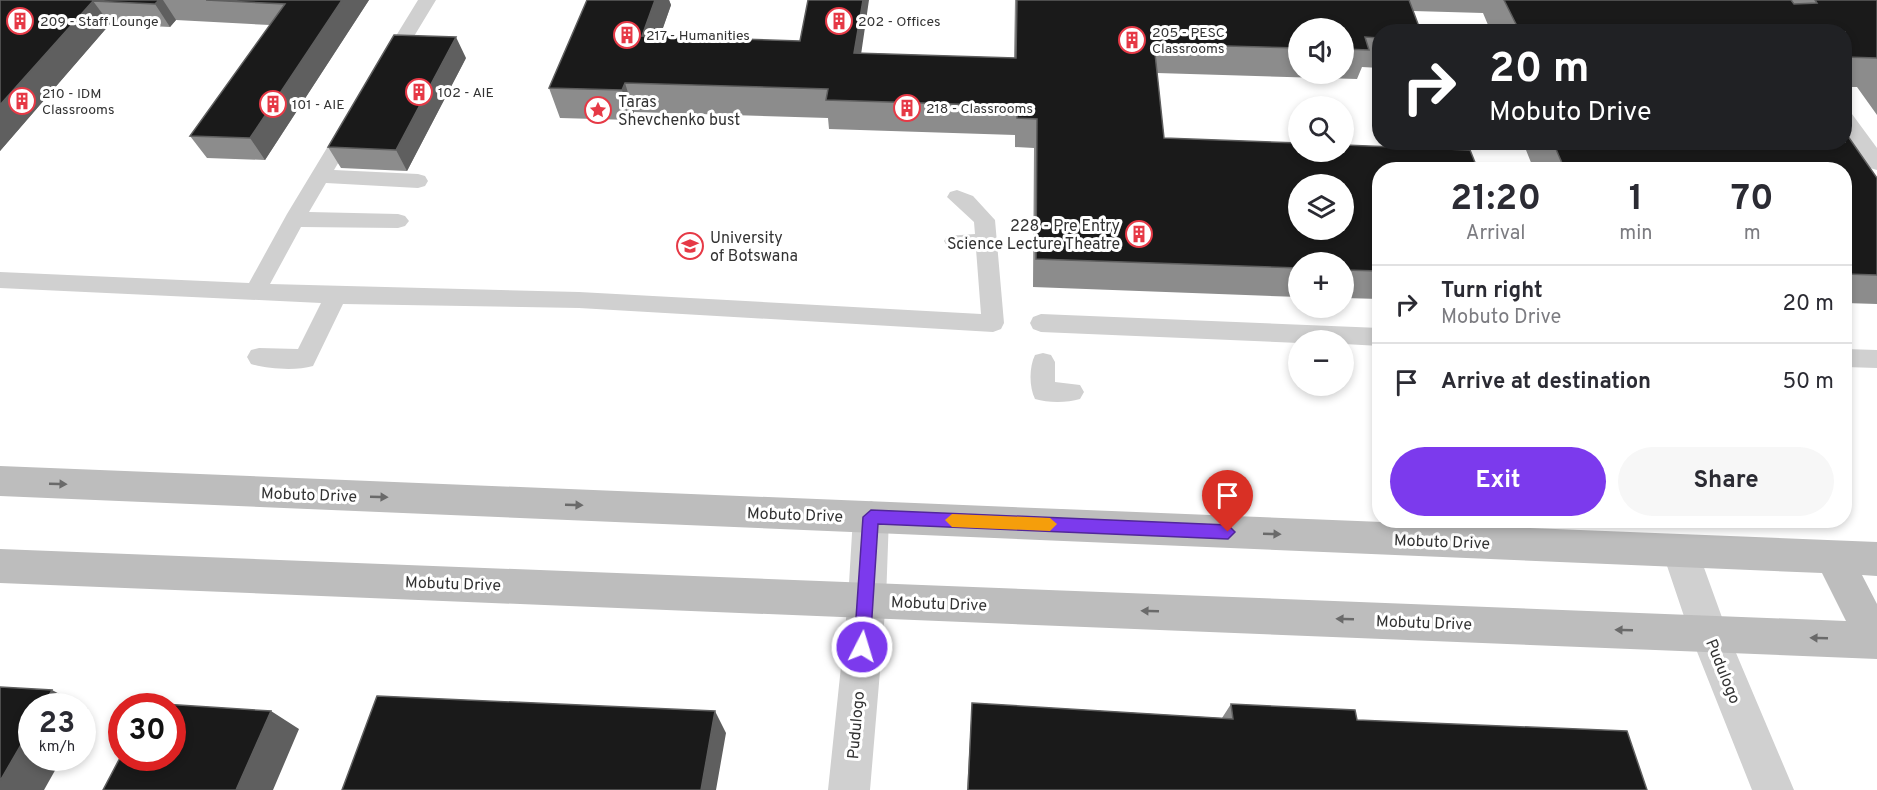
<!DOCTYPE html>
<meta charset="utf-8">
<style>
body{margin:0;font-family:Overpass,sans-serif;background:#f7f7f7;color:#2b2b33;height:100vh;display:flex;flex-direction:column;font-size:22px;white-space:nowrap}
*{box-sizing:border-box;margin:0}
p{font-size:20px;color:#7c7c81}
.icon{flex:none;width:33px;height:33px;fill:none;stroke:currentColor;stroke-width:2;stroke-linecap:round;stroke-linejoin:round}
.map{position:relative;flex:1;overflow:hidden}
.details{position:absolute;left:1372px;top:162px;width:480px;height:366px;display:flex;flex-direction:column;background:#fff;border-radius:24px;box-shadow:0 3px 9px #0003}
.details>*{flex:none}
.banner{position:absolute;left:1372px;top:24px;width:480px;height:126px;border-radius:24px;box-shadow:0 3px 9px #0003;background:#202124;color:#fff;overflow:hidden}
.controls{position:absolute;left:1288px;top:18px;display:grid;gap:12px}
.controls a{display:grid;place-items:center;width:66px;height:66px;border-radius:50%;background:#fff;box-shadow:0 3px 9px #0003;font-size:30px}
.speed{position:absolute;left:18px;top:693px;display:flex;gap:12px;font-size:30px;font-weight:700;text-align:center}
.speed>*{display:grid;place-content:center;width:78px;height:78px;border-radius:50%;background:#fff;box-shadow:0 3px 9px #0003;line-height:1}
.speed small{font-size:15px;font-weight:400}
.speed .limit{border:9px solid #d22;background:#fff;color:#111}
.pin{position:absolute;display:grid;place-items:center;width:51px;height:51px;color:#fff;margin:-62px -26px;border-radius:50% 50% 50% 0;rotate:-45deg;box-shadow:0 0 6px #0007}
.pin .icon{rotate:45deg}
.me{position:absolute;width:66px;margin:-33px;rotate:5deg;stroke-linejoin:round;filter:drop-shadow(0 0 4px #0008)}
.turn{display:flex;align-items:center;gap:21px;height:126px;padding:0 18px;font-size:27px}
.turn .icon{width:78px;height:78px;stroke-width:2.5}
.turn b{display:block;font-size:42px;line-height:51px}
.eta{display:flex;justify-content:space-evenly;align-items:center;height:102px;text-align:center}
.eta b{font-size:36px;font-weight:700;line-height:42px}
.cta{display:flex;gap:12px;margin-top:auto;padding:12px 18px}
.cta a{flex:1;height:69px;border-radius:36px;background:#7c3aed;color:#fff;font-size:24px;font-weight:700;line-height:69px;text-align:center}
.cta a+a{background:#f7f7f7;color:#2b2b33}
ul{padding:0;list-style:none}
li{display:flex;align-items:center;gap:18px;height:78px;padding:0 18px;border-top:2px solid #e1e1e2}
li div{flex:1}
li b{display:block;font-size:22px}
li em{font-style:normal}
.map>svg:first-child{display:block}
</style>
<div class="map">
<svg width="1877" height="790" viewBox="0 0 1877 790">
<rect width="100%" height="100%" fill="#fff"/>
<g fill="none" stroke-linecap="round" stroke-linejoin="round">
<path fill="#d0d0d0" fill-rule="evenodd" d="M418,0H436L396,66H382L380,62Z
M1845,112L1852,114L1877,148V170L1870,168L1845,132Z
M349,122L356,123L359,128L334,170L418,174L425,176L428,181L425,186L418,188L326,183L309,212L398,214L405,216L409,221L405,226L398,228L301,227L270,284L579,292L981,314L976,249L947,246L944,241L947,236L975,234L974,222L947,197L950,192L957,190L973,196L995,220L1004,323L1001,329L993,332L579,308L343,304L313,366C296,371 268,369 251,364L247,357L251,350L259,348L298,349L321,303L0,288V272L249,283L287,214L342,123Z
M1041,314L1380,328V346L1344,344V340L1299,343L1041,332L1033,329L1030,323L1033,317Z
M1845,349L1877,350V368L1845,367Z
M1043,353L1051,355L1055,362V382L1080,385L1084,392L1080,399C1067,403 1048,403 1035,399C1029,387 1029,367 1035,355Z"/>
<path fill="#d0d0d0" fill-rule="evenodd" d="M871,501L884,506L889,517L886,600L870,790H828L848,600L853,517L858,506Z
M1680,535L1693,539L1698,551L1728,634L1794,790H1752L1690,634L1662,551L1667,539Z"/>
<path fill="#bdbdbd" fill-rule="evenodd" d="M0,466L1877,542V576L1862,575L1877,604V659L0,583V549L1846,621L1822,573L0,496Z"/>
</g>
<path fill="#8c8c8c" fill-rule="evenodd" d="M0,0H369L265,160L207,158L190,136L270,25L176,20L170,27L110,24L0,151Z
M587,0H669L671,5L660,36L861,53L1014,58L1015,0H1877V115L1857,87H1845V32H1491L1483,13L1413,11L1380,32V68L1362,67L1357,79L1157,73L1164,138L1380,170V299L1344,298V262H1299V297L1033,287L1034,148L1015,147V135L829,129L828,118L634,112L631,120L560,118L549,88ZM1299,28H1344V74H1299Z
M466,58L407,171L341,168L328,147Z
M1531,142H1845L1877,178V304L1845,303V170H1534L1526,150Z
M972,703L1222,718L1231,704L1357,720L1647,790H967Z"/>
<path fill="#5f5f5f" d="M159,0H163L176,20L170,27L155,4Z
M342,0H369L265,160L250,138Z
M655,0H669L671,5L650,65L642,36Z
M863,0H869L857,82L854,53Z
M93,1L110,24L0,151V105Z
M456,37L466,58L407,171L396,150Z
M625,83L634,112L631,120L622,90Z
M52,690L88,709L82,719V706H43Z
M271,711L299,729L273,790H236Z
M715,711L726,733L716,790H701Z
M32,726V758H62L44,790H0V781Z"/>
<path fill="#1a1a1a" stroke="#5f5f5f" stroke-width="1.5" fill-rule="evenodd" d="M0,0H159L155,4L93,1L0,105Z
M206,0H342L250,138L190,136L285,4Z
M587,0H655L642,36L800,41L808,0H863L854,53L1016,58L1017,0H1409L1421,32H1380V38L1365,37L1369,50L1344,49V28H1299V48L1154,44L1164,138L1299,143V152H1344V145L1470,150L1478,170H1380V271L1344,270V262H1299V268L1036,259L1037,119L1017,118V106L826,100L828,89L625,83L622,90L549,88ZM1299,184H1344V230H1299Z
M1504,0H1791L1794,4L1817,3L1815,0H1877V58L1845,57V32H1520Z
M394,35L456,37L396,150L328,147Z
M1845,132L1877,178V275L1845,274V170H1565L1553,142H1845Z
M0,687L52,690L43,706H32V726L0,781Z
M377,696L715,711L701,790H342Z
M148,703L271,711L236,790H103L122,754V758H172V706H146Z
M972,703L1233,719L1231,704L1355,710L1357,720L1627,731L1647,790H968Z"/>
<defs><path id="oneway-solid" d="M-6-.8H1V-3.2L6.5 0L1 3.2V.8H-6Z" transform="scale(1.5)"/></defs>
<g fill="#6a6a6a">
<use href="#oneway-solid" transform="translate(58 484) rotate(2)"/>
<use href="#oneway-solid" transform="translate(379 497) rotate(2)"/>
<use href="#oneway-solid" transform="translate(574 505) rotate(2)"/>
<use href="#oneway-solid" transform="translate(1272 534) rotate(2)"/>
<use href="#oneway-solid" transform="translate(1150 611) rotate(-178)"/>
<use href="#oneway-solid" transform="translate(1345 619) rotate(-178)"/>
<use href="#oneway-solid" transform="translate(1624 630) rotate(-178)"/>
<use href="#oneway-solid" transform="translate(1819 638) rotate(-178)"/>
</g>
<path fill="#7c3aed" stroke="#51269a" stroke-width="1.5" d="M871,510L1228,525L1235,532L1228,539L878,524L870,647L868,653L862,655L857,653L854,647L863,517Z"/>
<path fill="#f59e0b" d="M952,514L1050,518L1057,524L1050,531L952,527L945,520Z"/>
<defs>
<symbol id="building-ring" viewBox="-11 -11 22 22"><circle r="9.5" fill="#fff" stroke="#e63946" stroke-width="1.5"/><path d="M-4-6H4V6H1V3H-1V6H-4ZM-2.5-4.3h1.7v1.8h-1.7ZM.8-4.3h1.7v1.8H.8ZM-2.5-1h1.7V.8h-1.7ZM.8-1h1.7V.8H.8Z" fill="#e63946"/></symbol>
<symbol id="sight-ring" viewBox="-11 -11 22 22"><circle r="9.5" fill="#fff" stroke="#e63946" stroke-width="1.5"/><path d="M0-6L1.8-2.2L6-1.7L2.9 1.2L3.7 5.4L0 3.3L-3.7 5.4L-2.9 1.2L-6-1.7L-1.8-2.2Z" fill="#e63946"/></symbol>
<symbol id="university-ring" viewBox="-11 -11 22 22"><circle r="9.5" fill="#fff" stroke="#e63946" stroke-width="1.5"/><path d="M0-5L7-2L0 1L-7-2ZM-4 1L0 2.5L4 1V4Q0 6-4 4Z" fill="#e63946"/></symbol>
</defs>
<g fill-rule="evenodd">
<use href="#building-ring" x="5" y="6" width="30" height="30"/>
<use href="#building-ring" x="824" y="6" width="30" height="30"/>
<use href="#building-ring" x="612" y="20" width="30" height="30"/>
<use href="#building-ring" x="1117" y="25" width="30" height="30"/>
<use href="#building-ring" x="404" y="77" width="30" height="30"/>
<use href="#building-ring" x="7" y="86" width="30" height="30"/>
<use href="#building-ring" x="258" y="89" width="30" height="30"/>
<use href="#building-ring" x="892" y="93" width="30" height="30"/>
<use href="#sight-ring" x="583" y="95" width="30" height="30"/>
<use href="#building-ring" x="1124" y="219" width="30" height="30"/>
<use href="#university-ring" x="675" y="231" width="30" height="30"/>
</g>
<g text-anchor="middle" stroke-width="6" stroke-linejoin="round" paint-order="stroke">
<g font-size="14" fill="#333" stroke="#fff" text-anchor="start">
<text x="40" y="26">209 - Staff Lounge</text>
<text x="858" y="26">202 - Offices</text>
<text x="1152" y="37">205 - PESC<tspan x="1152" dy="16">Classrooms</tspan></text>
<text x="646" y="40">217 - Humanities</text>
<text x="438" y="97">102 - AIE</text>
<text x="42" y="98">210 - IDM<tspan x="42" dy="16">Classrooms</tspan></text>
<text x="292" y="109">101 - AIE</text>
<text x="926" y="113">218 - Classrooms</text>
</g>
<g font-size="16" fill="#333" stroke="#fff" text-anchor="start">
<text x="618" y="107">Taras<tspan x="618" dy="18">Shevchenko bust</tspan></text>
<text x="1120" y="231" text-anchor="end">228 - Pre Entry<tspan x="1120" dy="18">Science Lecture Theatre</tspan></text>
<text x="710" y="243">University<tspan x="710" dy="18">of Botswana</tspan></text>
</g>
<g font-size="16" fill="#333" stroke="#fff">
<text transform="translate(309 494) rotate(2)" y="6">Mobuto Drive</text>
<text transform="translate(795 514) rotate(2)" y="6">Mobuto Drive</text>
<text transform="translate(1442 541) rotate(2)" y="6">Mobuto Drive</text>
<text transform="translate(453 583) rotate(2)" y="6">Mobutu Drive</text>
<text transform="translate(939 603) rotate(2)" y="6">Mobutu Drive</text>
<text transform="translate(1424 622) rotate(2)" y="6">Mobutu Drive</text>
<text transform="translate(1724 671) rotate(68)" y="6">Pudulogo</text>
<text transform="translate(855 725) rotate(-85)" y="6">Pudulogo</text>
</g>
</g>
</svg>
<div class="controls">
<a><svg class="icon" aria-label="sound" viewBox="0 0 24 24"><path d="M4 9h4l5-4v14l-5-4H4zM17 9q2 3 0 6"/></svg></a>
<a><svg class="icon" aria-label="search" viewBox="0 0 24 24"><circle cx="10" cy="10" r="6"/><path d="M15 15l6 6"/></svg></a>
<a><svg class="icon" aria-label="layers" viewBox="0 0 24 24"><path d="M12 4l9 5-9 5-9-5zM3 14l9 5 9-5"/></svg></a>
<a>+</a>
<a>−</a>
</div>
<div class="speed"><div>23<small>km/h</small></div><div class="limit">30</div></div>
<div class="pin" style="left:1228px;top:532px;background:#d93025"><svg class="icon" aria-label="arrive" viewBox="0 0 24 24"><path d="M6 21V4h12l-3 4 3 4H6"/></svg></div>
<svg class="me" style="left:862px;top:647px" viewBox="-20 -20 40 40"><circle r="17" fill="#7c3aed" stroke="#fff" stroke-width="3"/><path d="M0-11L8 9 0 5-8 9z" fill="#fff"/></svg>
<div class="banner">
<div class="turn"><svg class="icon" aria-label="right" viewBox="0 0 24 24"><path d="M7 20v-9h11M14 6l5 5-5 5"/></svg><div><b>20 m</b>Mobuto Drive</div></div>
</div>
<section class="details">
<div class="eta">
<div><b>21:20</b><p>Arrival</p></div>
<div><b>1</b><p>min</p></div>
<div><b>70</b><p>m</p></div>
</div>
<ul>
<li><svg class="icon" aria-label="right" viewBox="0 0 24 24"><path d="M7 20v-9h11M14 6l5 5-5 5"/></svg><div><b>Turn right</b><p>Mobuto Drive</p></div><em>20 m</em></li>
<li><svg class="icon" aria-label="arrive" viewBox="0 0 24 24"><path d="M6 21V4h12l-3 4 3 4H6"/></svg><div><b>Arrive at destination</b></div><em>50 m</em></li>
</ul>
<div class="cta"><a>Exit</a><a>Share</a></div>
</section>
</div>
